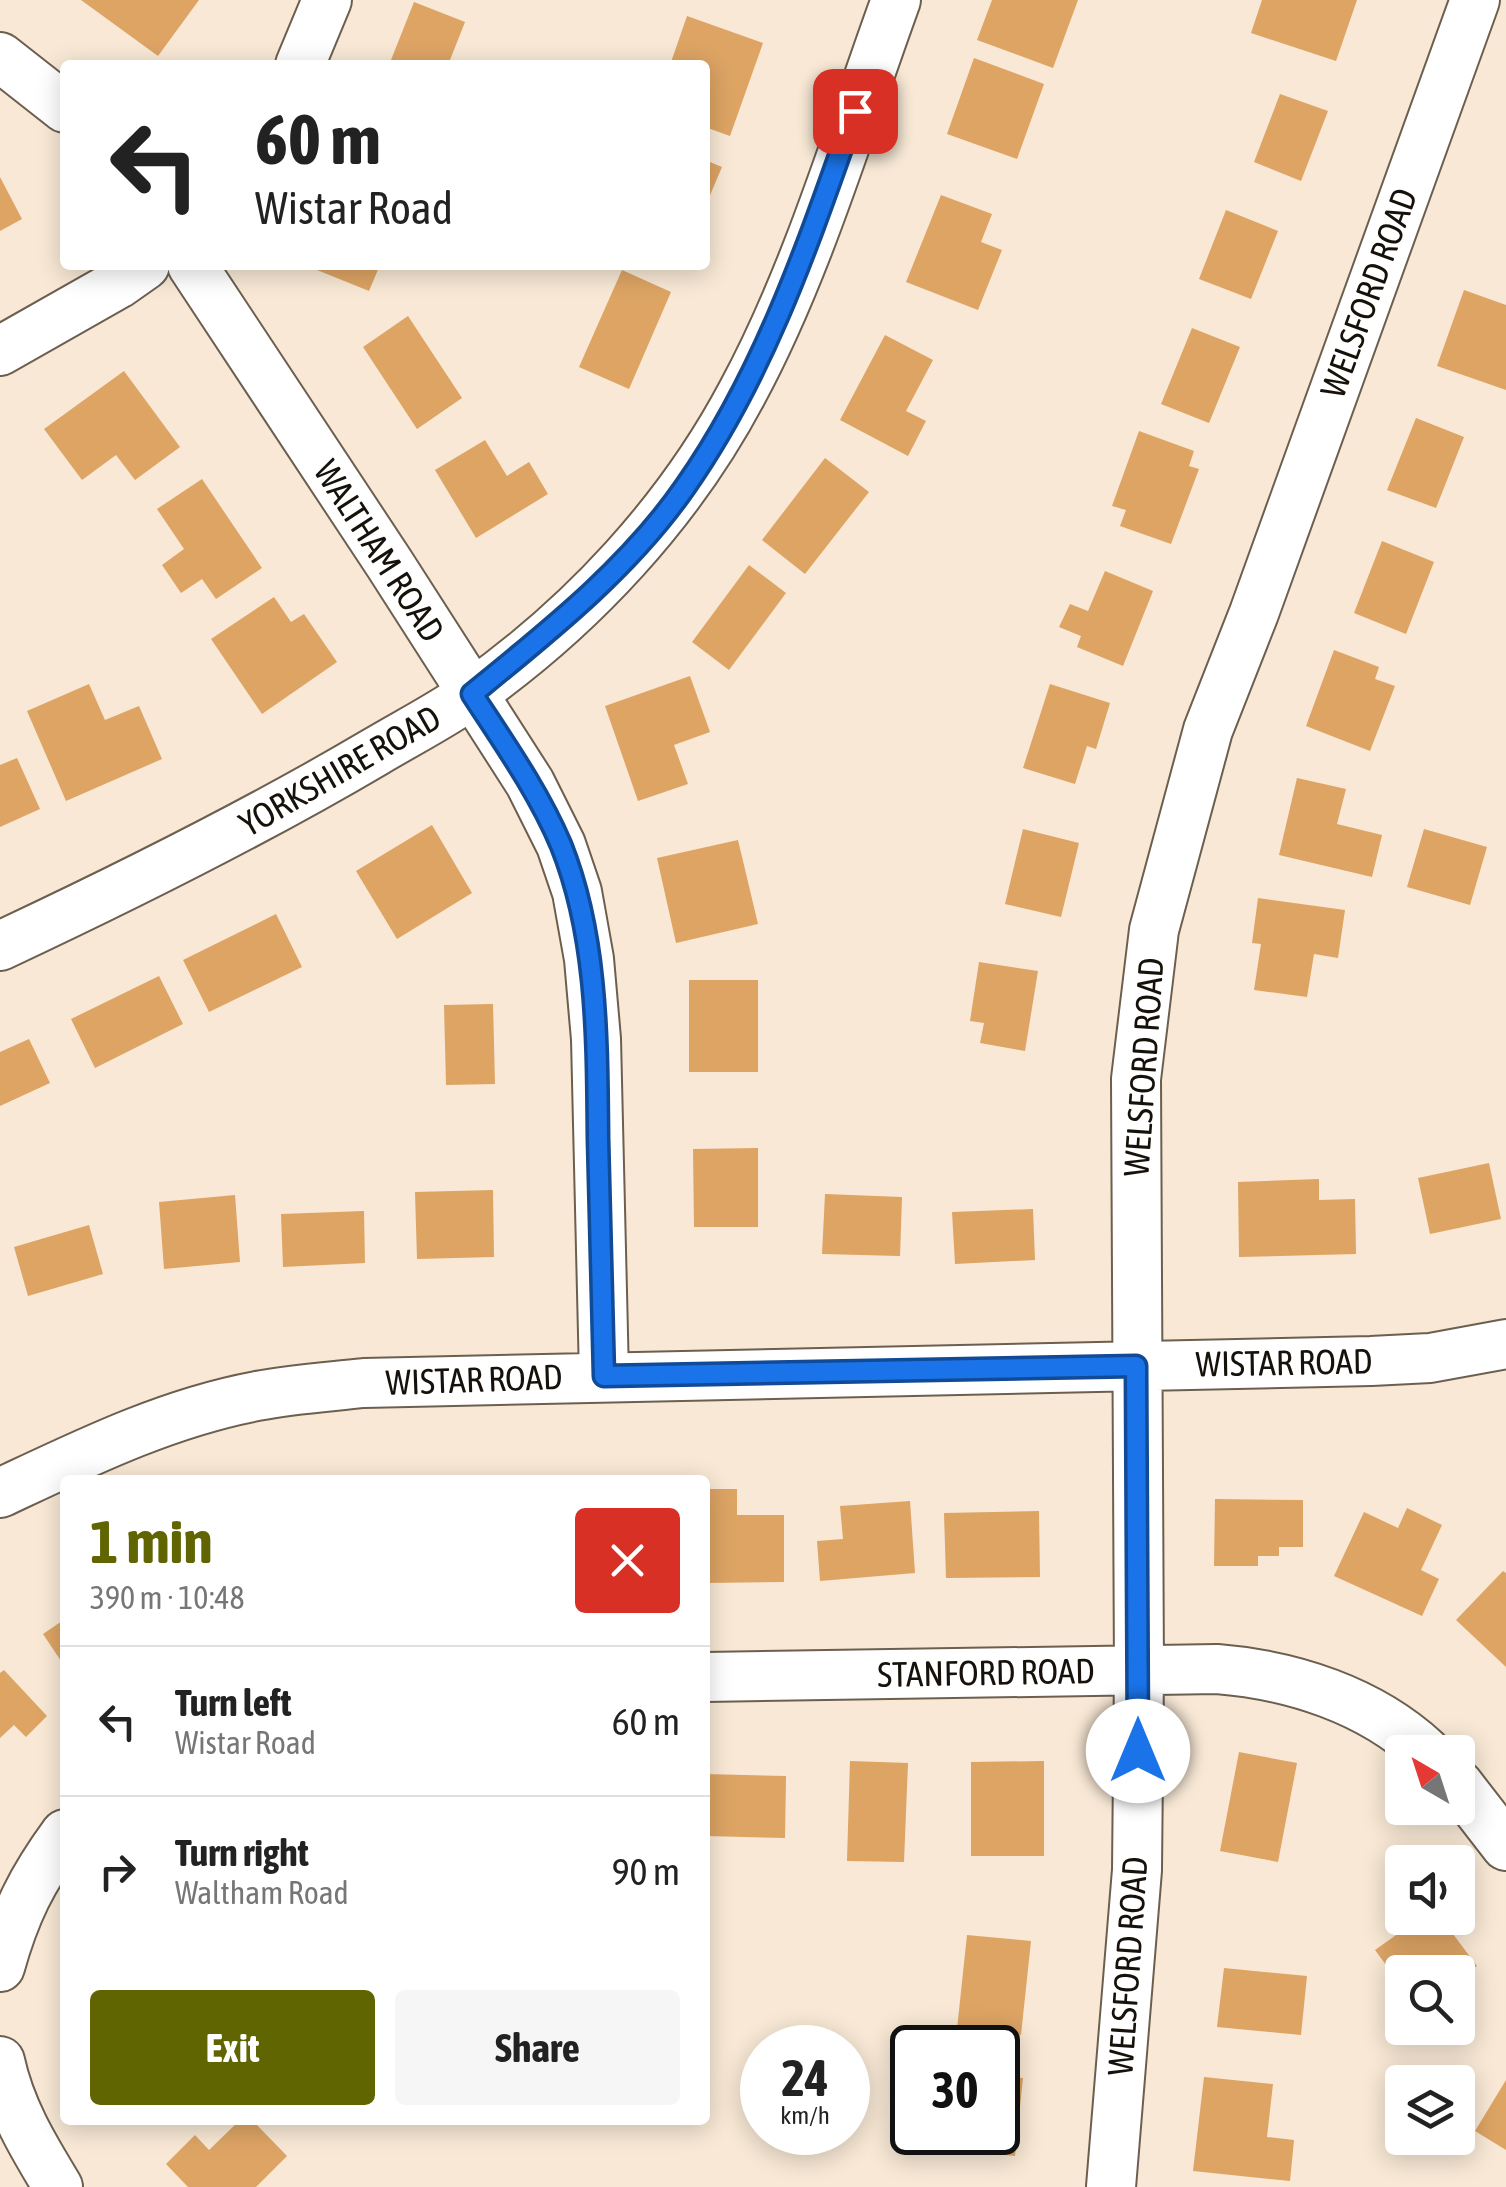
<!DOCTYPE html>
<meta charset="utf-8">
<style>
body{margin:0;font-family:"Asap Condensed",sans-serif;background:#f6f6f6;color:#222;height:100vh;display:flex;flex-direction:column;font-size:38px;white-space:nowrap}
*{box-sizing:border-box;margin:0}
p{font-size:32px;color:#767676}
.icon{flex:none;width:55px;height:55px;fill:none;stroke:currentColor;stroke-width:2;stroke-linecap:round;stroke-linejoin:round}
.map{position:relative;flex:1;overflow:hidden}
.side{position:absolute;left:60px;top:1475px;width:650px;height:650px;display:flex;flex-direction:column;background:#fff;border-radius:10px;box-shadow:0 5px 25px #0003}
.side>*{flex:none}
.hud{position:absolute;left:60px;top:60px;width:650px;height:210px;border-radius:10px;box-shadow:0 5px 25px #0003;background:#fff;color:#222;overflow:hidden}
.needle{width:65px;rotate:321deg}
.buttons{position:absolute;left:1385px;top:1735px;display:grid;gap:20px}
.buttons a{display:grid;place-items:center;width:90px;height:90px;border-radius:10px;background:#fff;box-shadow:0 5px 25px #0003;font-size:50px}
.speed{position:absolute;left:740px;top:2025px;display:flex;gap:20px;font-size:50px;font-weight:700;text-align:center}
.speed>*{display:grid;place-content:center;width:130px;height:130px;border-radius:50%;background:#fff;box-shadow:0 5px 25px #0003;line-height:1}
.speed small{font-size:25px;font-weight:400}
.speed .limit{border:5px solid #111;border-radius:15px;background:#fff;color:#111}
.pin{position:absolute;display:grid;place-items:center;width:85px;height:85px;color:#fff;margin:-42px;border-radius:20px;box-shadow:0 5px 15px #0006}
.me{position:absolute;width:110px;margin:-55px;rotate:0deg;stroke-linejoin:round;filter:drop-shadow(0 0 8px #0008)}
.turn{display:flex;align-items:center;gap:35px;height:210px;padding:0 30px;font-size:45px}
.turn .icon{width:130px;height:130px;stroke-width:2.5}
.turn b{display:block;font-size:70px;line-height:85px}
.round{display:grid;place-items:center;flex:none;width:105px;height:105px;border-radius:10px;background:#f6f6f6}
.headline{display:flex;align-items:center;justify-content:space-between;height:170px;padding:0 30px}
h1{font-size:60px;font-weight:700;line-height:75px;color:#606501}
.action{display:flex;gap:20px;margin-top:auto;padding:20px 30px}
.action a{flex:1;height:115px;border-radius:10px;background:#606501;color:#fff;font-size:40px;font-weight:700;line-height:115px;text-align:center}
.action a+a{background:#f6f6f6;color:#222}
ul{padding:0;list-style:none}
li{display:flex;align-items:center;gap:30px;height:150px;padding:0 30px;border-top:2px solid #e0e0e0}
li div{flex:1}
li b{display:block;font-size:38px}
li em{font-style:normal}
.map>svg:first-child{display:block}
</style>
<div class="map">
<svg width="1506" height="2187" viewBox="0 0 1506 2187">
<rect width="100%" height="100%" fill="#f8e8d5"/>
<path fill="#dda464" d="M81,0H199L158,56Z
M992,0H1078L1053,68L977,40Z
M1262,0H1357L1336,61L1251,33Z
M414,2L465,22L448,65H389Z
M687,16L763,43L730,136L705,127V65H670Z
M974,58L1044,84L1017,159L947,134Z
M1280,94L1328,111L1301,181L1254,162Z
M705,160L722,167L705,207Z
M0,177L22,219L0,231Z
M941,195L992,214L981,242L1002,250L978,310L906,282Z
M1226,210L1278,231L1251,299L1199,279Z
M313,265H380L369,291L312,268Z
M622,270L671,292L629,389L579,367Z
M1464,290L1506,305V390L1437,366Z
M408,316L462,398L417,429L363,347Z
M1192,328L1240,347L1209,423L1161,404Z
M885,335L933,360L906,411L926,421L908,456L840,420Z
M124,371L180,447L135,480L116,455L82,480L44,429Z
M1416,418L1464,437L1436,508L1387,490Z
M1139,431L1194,451L1189,466L1199,469L1171,544L1120,526L1126,510L1112,506Z
M485,440L507,476L529,462L548,494L476,538L435,470Z
M825,458L869,492L805,574L762,540Z
M202,479L262,568L216,599L202,579L181,593L162,565L184,549L157,509Z
M1382,541L1434,562L1406,634L1354,613Z
M749,565L786,593L729,670L692,642Z
M1105,571L1153,591L1123,666L1077,647L1081,636L1059,627L1070,604L1088,611Z
M274,597L291,622L304,614L337,662L262,714L211,639Z
M1334,650L1379,667L1375,679L1395,686L1370,751L1306,726Z
M690,676L710,732L674,745L688,784L638,801L605,706Z
M89,684L105,720L139,706L162,759L66,801L27,711Z
M1050,684L1110,703L1096,749L1087,746L1075,784L1023,768Z
M17,758L40,809L0,827V765Z
M1297,778L1346,789L1337,824L1382,835L1372,877L1279,855Z
M432,825L472,893L397,939L356,871Z
M1023,829L1079,843L1061,917L1005,904Z
M1424,829L1487,847L1470,905L1407,887Z
M738,840L758,924L676,943L657,858Z
M1258,898L1345,910L1338,958L1314,954L1307,997L1254,990L1261,944L1252,943Z
M276,914L302,967L209,1012L183,960Z
M979,962L1038,971L1025,1051L980,1043L984,1023L970,1021Z
M159,976L183,1024L95,1068L71,1019Z
M689,980H758V1072H689Z
M493,1004L495,1084L446,1085L444,1005Z
M29,1039L50,1083L0,1106V1052Z
M758,1148V1227H694L693,1149Z
M1489,1163L1501,1219L1430,1234L1418,1178Z
M1319,1179V1200L1355,1199L1356,1254L1239,1257L1238,1182Z
M493,1190L494,1257L417,1259L415,1192Z
M825,1194L902,1197L900,1256L822,1254Z
M235,1195L240,1262L164,1269L159,1202Z
M1033,1209L1035,1260L955,1264L952,1212Z
M364,1211L365,1263L283,1267L281,1214Z
M89,1225L103,1274L28,1296L14,1247Z
M705,1489H737V1515H784V1582L705,1583Z
M1215,1499L1303,1500V1547H1279V1556H1258V1566H1214Z
M910,1501L915,1573L820,1581L817,1541L843,1539L840,1506Z
M1407,1508L1442,1525L1421,1570L1439,1579L1422,1616L1334,1576L1364,1512L1398,1528Z
M1039,1511L1040,1577L946,1578L944,1513Z
M1503,1571L1506,1573V1667L1456,1620Z
M65,1619V1667L43,1634Z
M4,1670L47,1716L26,1737L14,1725L0,1738V1673Z
M1239,1752L1297,1763L1278,1862L1220,1851Z
M850,1761L908,1763L904,1862L847,1861Z
M1044,1761V1856H971V1762Z
M705,1774L786,1776L785,1838L705,1836Z
M1420,1918H1441L1477,1966L1458,1980V1972H1402V1987L1375,1950Z
M967,1935L1031,1941L1021,2035L957,2029Z
M1224,1968L1307,1976L1301,2035L1217,2027Z
M998,2076L1023,2078L1015,2156L942,2149L944,2132H998Z
M1204,2077L1273,2084L1267,2137L1294,2140L1290,2181L1193,2171Z
M1506,2080V2150L1475,2131Z
M240,2120H252L287,2156L256,2187H188L166,2164L195,2135L209,2150Z"/>
<g fill="none" stroke-linecap="round" stroke-linejoin="round">
<defs>
<path id="minor" d="M0,57L65,108
M300,65L327,0
M192,265L389,563L530,783L561,845L577,892L589,959L596,1039L604,1376
M0,351L118,284L145,265
M0,946C128,886 253,824 375,752C407,733 442,715 472,694C582,616 679,512 742,393C807,273 849,129 896,0
M0,1493C83,1454 166,1413 257,1396C292,1389 328,1387 364,1383L1371,1361L1430,1358L1506,1344
M705,1677L1217,1669C1292,1675 1370,1700 1426,1752
M1458,1784L1506,1846
M0,1967C15,1913 32,1879 65,1834
M0,2061C10,2108 33,2146 58,2187
M1111,2187L1137,1870L1139,1671L1136,1079L1154,930L1208,730L1254,613L1475,0"/>
</defs>
<use href="#minor" stroke="#6c5f4f" stroke-width="52"/>
<use href="#minor" stroke="#fff" stroke-width="48"/>
</g>
<g fill="none" stroke-linecap="round" stroke-linejoin="round">
<defs>
<path id="route" d="M855,111C809,241 765,373 685,487C629,568 548,632 472,694C504,743 538,791 561,845C598,937 597,1041 598,1139C600,1218 602,1297 604,1376L1136,1366L1138,1751"/>
</defs>
<use href="#route" stroke="#114b97" stroke-width="25"/>
<use href="#route" stroke="#1a73e8" stroke-width="18"/>
</g>
<g text-anchor="middle" stroke-width="8" stroke-linejoin="round" paint-order="stroke">
<g font-size="35" fill="#16110a" stroke="#fff">
<text transform="translate(1369 293) rotate(-70)" y="12">WELSFORD ROAD</text>
<text transform="translate(379 551) rotate(57)" y="12">WALTHAM ROAD</text>
<text transform="translate(340 771) rotate(-30)" y="12">YORKSHIRE ROAD</text>
<text transform="translate(1144 1067) rotate(-86)" y="12">WELSFORD ROAD</text>
<text transform="translate(1284 1363) rotate(-1)" y="12">WISTAR ROAD</text>
<text transform="translate(474 1380) rotate(-2)" y="12">WISTAR ROAD</text>
<text transform="translate(986 1673) rotate(-1)" y="12">STANFORD ROAD</text>
<text transform="translate(1128 1966) rotate(-86)" y="12">WELSFORD ROAD</text>
</g>
</g>
</svg>
<div class="buttons">
<a><svg class="needle" viewBox="-14 -14 28 28"><path d="M0-13l5 13h-10z" fill="#e53935"/><path d="M0 13l5-13h-10z" fill="#767676"/></svg></a>
<a><svg class="icon" aria-label="sound" viewBox="0 0 24 24"><path d="M4 9h4l5-4v14l-5-4H4zM17 9q2 3 0 6"/></svg></a>
<a><svg class="icon" aria-label="search" viewBox="0 0 24 24"><circle cx="10" cy="10" r="6"/><path d="M15 15l6 6"/></svg></a>
<a><svg class="icon" aria-label="layers" viewBox="0 0 24 24"><path d="M12 4l9 5-9 5-9-5zM3 14l9 5 9-5"/></svg></a>
</div>
<div class="speed"><div>24<small>km/h</small></div><div class="limit">30</div></div>
<div class="pin" style="left:855px;top:111px;background:#d93025"><svg class="icon" aria-label="arrive" viewBox="0 0 24 24"><path d="M6 21V4h12l-3 4 3 4H6"/></svg></div>
<svg class="me" style="left:1138px;top:1751px" viewBox="-20 -20 40 40"><circle r="19" fill="#fff"/><path d="M0-13L10 11 0 6-10 11z" fill="#1a73e8"/></svg>
<div class="hud">
<div class="turn"><svg class="icon" aria-label="left" viewBox="0 0 24 24"><path d="M17 20v-9H6M10 6l-5 5 5 5"/></svg><div><b>60 m</b>Wistar Road</div></div>
</div>
<section class="side">
<div class="headline"><div><h1>1 min</h1><p>390 m · 10:48</p></div><a class="round" style="background:#d93025;color:#fff"><svg class="icon" aria-label="close" viewBox="0 0 24 24"><path d="M6 6l12 12M18 6L6 18"/></svg></a></div>
<ul>
<li><svg class="icon" aria-label="left" viewBox="0 0 24 24"><path d="M17 20v-9H6M10 6l-5 5 5 5"/></svg><div><b>Turn left</b><p>Wistar Road</p></div><em>60 m</em></li>
<li><svg class="icon" aria-label="right" viewBox="0 0 24 24"><path d="M7 20v-9h11M14 6l5 5-5 5"/></svg><div><b>Turn right</b><p>Waltham Road</p></div><em>90 m</em></li>
</ul>
<div class="action"><a>Exit</a><a>Share</a></div>
</section>
</div>
